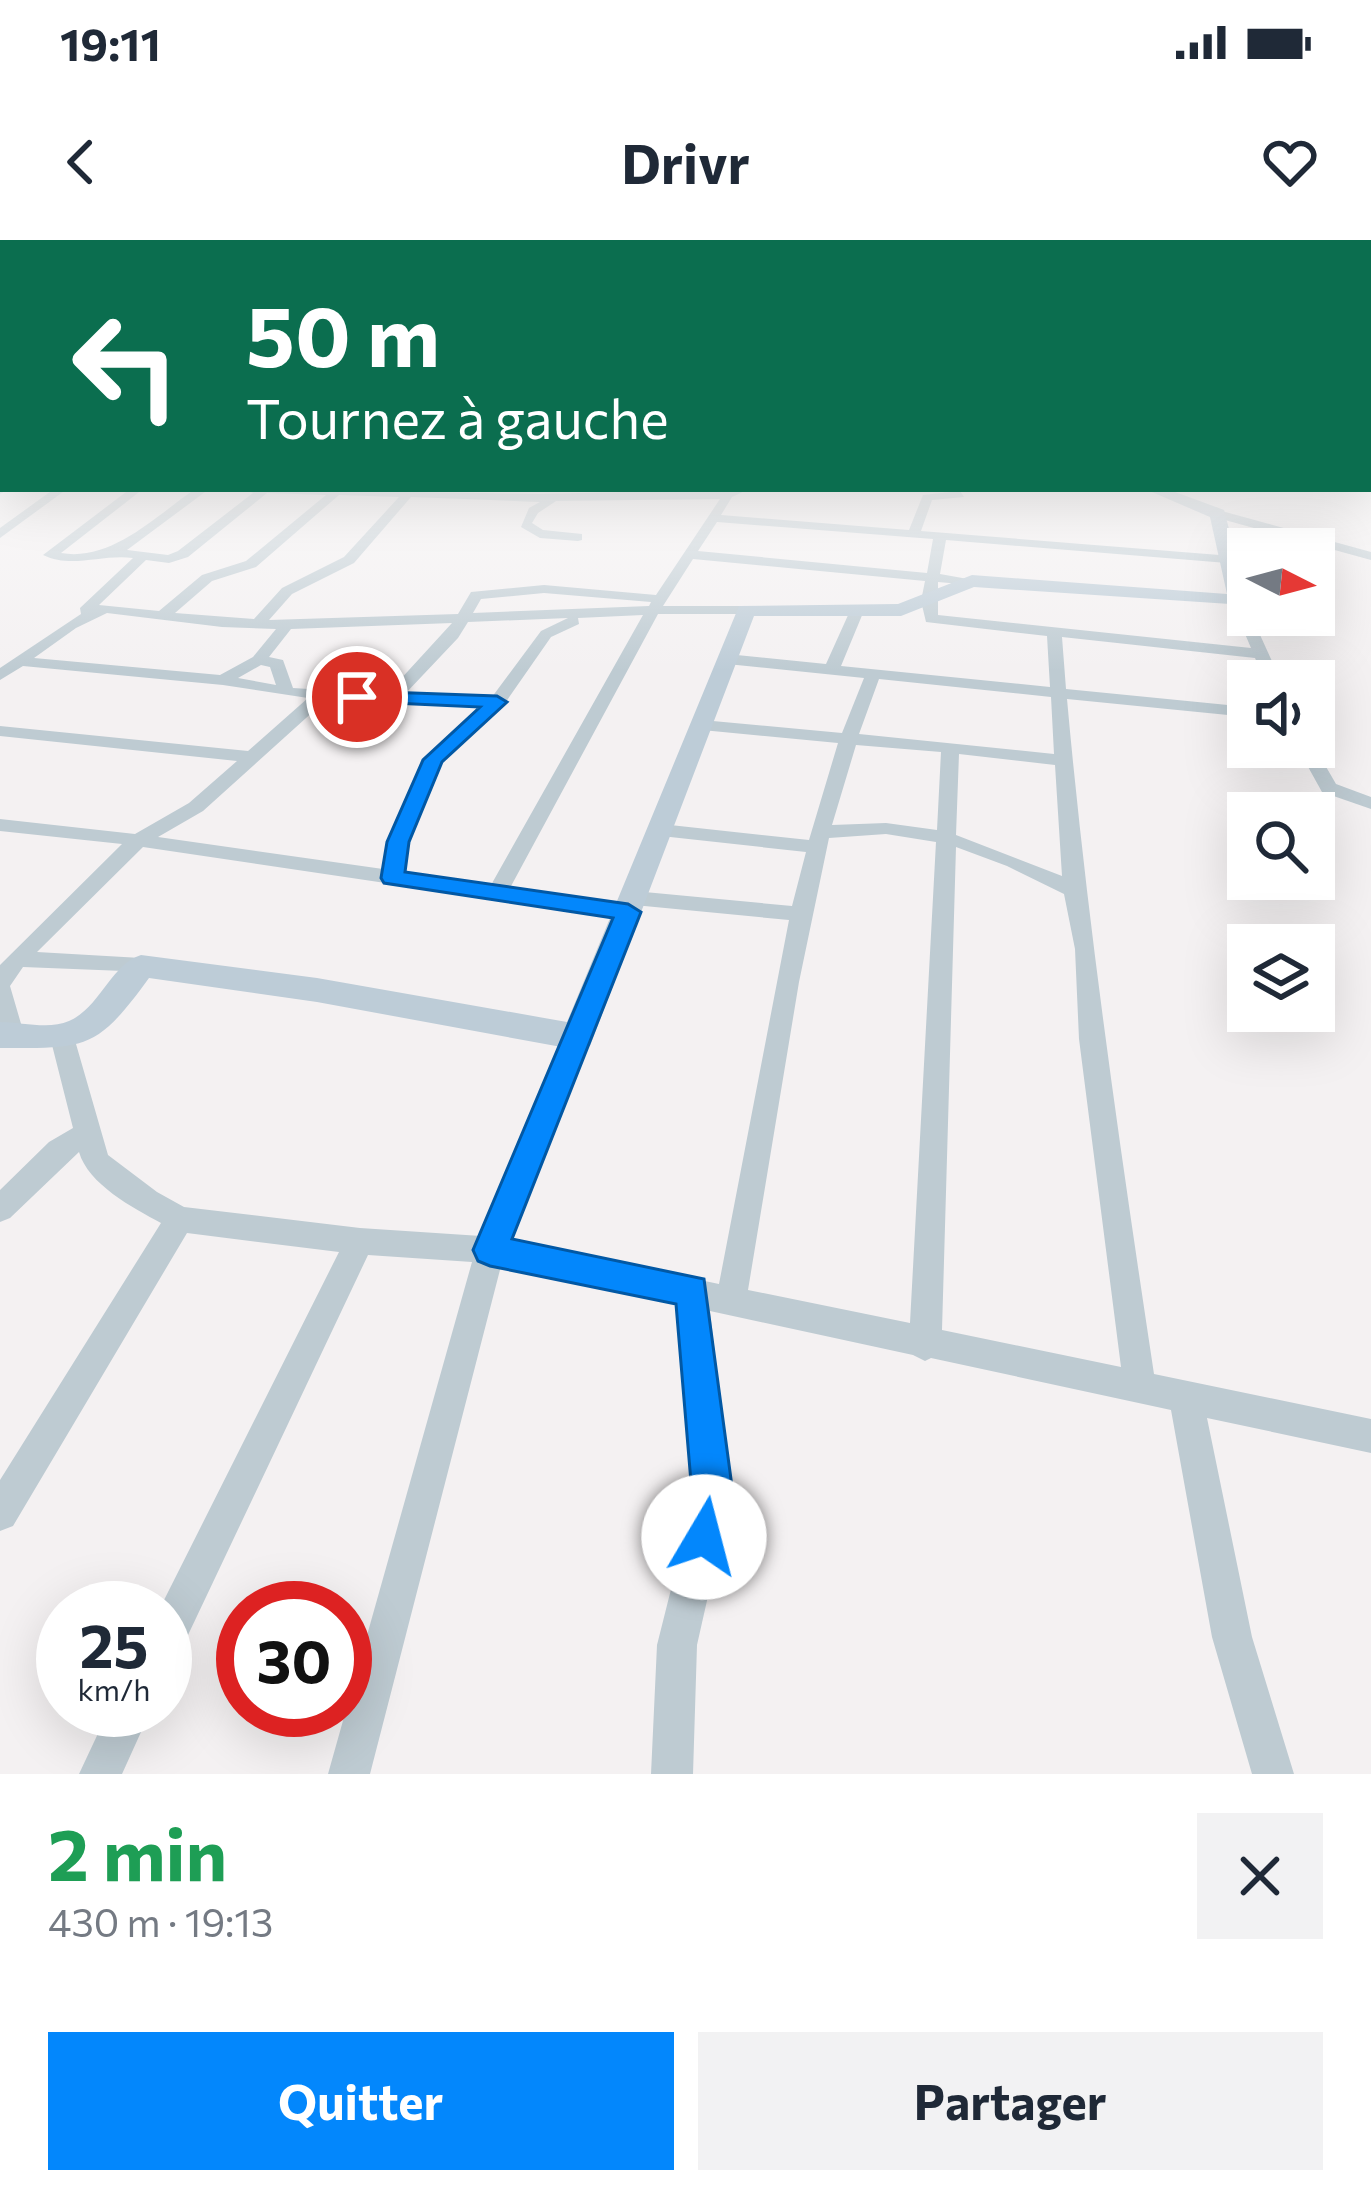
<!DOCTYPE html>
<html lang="fr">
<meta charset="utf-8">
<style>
body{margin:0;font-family:Commissioner,sans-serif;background:#f2f2f3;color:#1f2937;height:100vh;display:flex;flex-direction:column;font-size:45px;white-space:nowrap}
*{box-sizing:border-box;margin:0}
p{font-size:39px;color:#747a83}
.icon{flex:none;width:66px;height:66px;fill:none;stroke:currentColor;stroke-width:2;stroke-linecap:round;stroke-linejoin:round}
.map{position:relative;height:1534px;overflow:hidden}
.side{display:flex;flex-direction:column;background:#fff;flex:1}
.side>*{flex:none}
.top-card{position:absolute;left:0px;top:0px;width:1371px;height:252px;box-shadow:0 12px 48px #0002;background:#0b6e4f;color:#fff;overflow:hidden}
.needle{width:78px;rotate:96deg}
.controls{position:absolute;left:1227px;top:288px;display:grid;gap:24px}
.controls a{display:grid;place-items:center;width:108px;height:108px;border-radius:0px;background:#fff;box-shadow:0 12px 48px #0002;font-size:60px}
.speed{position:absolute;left:36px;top:1341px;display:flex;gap:24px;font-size:60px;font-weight:700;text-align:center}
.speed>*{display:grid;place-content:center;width:156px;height:156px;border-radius:50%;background:#fff;box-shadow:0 12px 48px #0002;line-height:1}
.speed small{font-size:30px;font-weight:400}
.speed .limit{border:18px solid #d22;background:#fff;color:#111}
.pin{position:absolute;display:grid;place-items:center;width:102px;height:102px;color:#fff;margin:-51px;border:6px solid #fff;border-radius:50%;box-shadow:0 3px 12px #0007}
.me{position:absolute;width:132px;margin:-66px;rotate:8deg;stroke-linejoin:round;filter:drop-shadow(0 0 9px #0008)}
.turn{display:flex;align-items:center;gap:42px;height:252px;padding:0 48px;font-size:54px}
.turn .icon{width:156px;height:156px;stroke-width:2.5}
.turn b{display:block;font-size:84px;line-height:102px}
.round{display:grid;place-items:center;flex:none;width:126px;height:126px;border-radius:0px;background:#f2f2f3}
.head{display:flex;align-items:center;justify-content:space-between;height:204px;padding:0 48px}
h1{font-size:72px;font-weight:700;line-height:90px;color:#1e9e55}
.cta{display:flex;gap:24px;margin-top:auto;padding:24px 48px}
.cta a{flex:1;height:138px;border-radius:0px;background:#0387fc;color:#fff;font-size:48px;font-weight:700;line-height:138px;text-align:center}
.cta a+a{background:#f2f2f3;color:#1f2937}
.status{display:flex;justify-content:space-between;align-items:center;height:84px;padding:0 60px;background:#fff;direction:ltr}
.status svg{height:33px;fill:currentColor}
header{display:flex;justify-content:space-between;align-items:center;height:156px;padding:0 48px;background:#fff;font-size:54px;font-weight:700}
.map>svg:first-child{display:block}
</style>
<div class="status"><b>19:11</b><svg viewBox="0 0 49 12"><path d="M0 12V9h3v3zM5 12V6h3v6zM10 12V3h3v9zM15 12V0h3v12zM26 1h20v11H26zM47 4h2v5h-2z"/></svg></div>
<header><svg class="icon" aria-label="back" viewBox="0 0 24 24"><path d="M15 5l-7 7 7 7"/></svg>Drivr<svg class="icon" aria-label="heart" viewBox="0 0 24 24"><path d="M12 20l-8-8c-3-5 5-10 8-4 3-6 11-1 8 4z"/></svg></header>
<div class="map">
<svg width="1371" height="1534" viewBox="0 0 1371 1534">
<rect width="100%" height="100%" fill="#f4f1f2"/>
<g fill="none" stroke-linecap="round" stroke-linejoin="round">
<path fill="#becbd2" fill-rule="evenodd" d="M0,216H3L0,223Z
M0,246L3,249H9L0,254Z
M54,249H67L0,298V288Z
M130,249H143L61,313C111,322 156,276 195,249H209L127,310L168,315L178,311L253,253L245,249L539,254L749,249L732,257L721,275L909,290L923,255L960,251L964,257L932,260L921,291L1232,316L1234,319L1227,323L946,300L940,334L979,341L972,345L938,342V375L1251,408L1231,361L1238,357L1245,361L1248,375H1251L1281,441H1265L1255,418L1062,397L1066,449L1248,467V477L1067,459C1087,681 1120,909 1154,1134L1371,1179V1213L1207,1178L1252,1397L1294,1534H1252L1212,1397L1171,1170L931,1118L925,1121L913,1115L710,1071L731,1254L697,1405L693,1534H651L657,1405L695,1254L678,1064L501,1026L370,1534H328L472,1022L368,1015L179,1414L165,1420V1368H160L339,1012L187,993L13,1286L0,1291V1240L161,983C133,968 88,944 79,912L10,978L0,982V950L49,902L73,888L50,797L53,790H71L74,797L108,915L157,952L184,967L360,988L481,996L566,797L569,790H587L590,797L509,1000L719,1044L789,680L634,665L623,658L634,651L792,666L806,612L661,596L651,590L661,584L809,600L838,503L702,490L693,485L702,480L842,493L864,438L727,424L719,419L727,414L826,424L849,373L856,369L863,373L841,426L1050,447L1047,396L926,382L921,361L925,341L693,319L663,366H746L753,370L746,374H658L510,648L628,665L639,672L636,677L628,679L143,607L37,712L141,718L149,720L153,726L149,732L23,727L10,746L24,794L21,801L12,803L0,795V725L122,604L0,591V579L135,594L189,563L237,521L0,496V486L248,511L308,458L223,445L23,426L0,440V428L81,374L80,368L133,318C101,314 72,329 43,315ZM267,253L326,255L246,321L202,335L159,371L99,365L146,320L169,323L188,317ZM339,255L399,257L344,317L282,348L254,379L175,373L212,341L256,327ZM411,257L540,262L529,268L521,287L540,298L578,301L582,300V294L543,290L532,283L538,273L556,261L720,259L656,355L544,345L471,352L458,374L269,380L292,354L354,323ZM717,282L933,299L927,333L698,311ZM544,353L651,362L649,366L473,373L481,359ZM107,373L222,387L276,389L253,417L220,435L34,418L76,388ZM643,375L491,645L403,632L408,602L441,522L503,466L551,397L579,384L578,378ZM568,378L541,391L492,457L405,454L458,398L468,382ZM452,383L387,454L293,448L283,420L269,417L291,389ZM261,425L270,427L276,445L238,438ZM879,439L1051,457L1054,514L859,494ZM326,460L482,467L424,520L388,602L383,629L158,597L203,571ZM856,505L941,512L937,590L886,583L832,585ZM959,514L1055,525L1062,636L956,595ZM886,594L936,602L910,1083L748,1050L799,742L829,598ZM956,607L1007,626L1064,654L1075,709L1079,799L1121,1127L942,1090Z
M1218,270L1371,312V320L1214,277Z
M1314,506L1336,544L1371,557V569L1322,552L1297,507Z
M109,1470H151L122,1534H79Z"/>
<path fill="#bdccd7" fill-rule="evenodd" d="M1145,249H1167L1224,270L1248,361L1245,365L974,347L901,376H754L590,806L578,810L317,762L149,738C96,811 86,808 0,808V782C22,782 49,790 69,781C100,768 111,724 141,715L317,738L567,782L739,366L898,364L972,335L1227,354L1210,277Z"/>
</g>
<linearGradient id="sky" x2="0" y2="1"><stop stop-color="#80caee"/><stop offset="0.5" stop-color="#faf9f9"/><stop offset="1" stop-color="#faf9f9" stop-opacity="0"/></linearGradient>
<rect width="1371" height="431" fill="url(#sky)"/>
<path fill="#0387fc" stroke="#0258a4" stroke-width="3" d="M357,451L497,456L507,462L442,522L409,602L405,632L628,664L641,672L512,999L704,1039L733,1254L719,1312L704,1318L689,1312L683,1297L692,1254L676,1064L490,1026L478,1021L473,1010L613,678L384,643L381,638L387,602L423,520L480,467L350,461V453Z"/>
</svg>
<div class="controls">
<a><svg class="needle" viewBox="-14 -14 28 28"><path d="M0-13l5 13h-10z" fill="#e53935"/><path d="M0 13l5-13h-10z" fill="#747a83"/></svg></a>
<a><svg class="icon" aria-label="sound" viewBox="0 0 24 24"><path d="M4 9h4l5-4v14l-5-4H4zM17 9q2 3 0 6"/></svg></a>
<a><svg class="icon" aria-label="search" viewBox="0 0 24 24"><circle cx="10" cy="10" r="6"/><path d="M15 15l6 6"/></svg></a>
<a><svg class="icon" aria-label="layers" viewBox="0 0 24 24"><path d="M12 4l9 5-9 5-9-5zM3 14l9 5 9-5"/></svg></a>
</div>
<div class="speed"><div>25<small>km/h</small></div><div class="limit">30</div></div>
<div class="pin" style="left:357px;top:457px;background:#d93025"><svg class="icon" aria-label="arrive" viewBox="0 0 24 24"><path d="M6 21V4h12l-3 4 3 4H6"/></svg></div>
<svg class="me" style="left:704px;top:1297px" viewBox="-20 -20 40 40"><circle r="19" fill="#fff"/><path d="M0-13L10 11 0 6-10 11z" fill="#0387fc"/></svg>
<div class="top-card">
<div class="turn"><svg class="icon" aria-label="left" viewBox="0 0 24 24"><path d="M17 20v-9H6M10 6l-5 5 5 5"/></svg><div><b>50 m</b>Tournez à gauche</div></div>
</div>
</div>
<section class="side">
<div class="head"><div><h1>2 min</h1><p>430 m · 19:13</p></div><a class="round"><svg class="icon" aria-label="close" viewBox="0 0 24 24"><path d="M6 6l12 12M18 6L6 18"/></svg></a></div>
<div class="cta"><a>Quitter</a><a>Partager</a></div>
</section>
